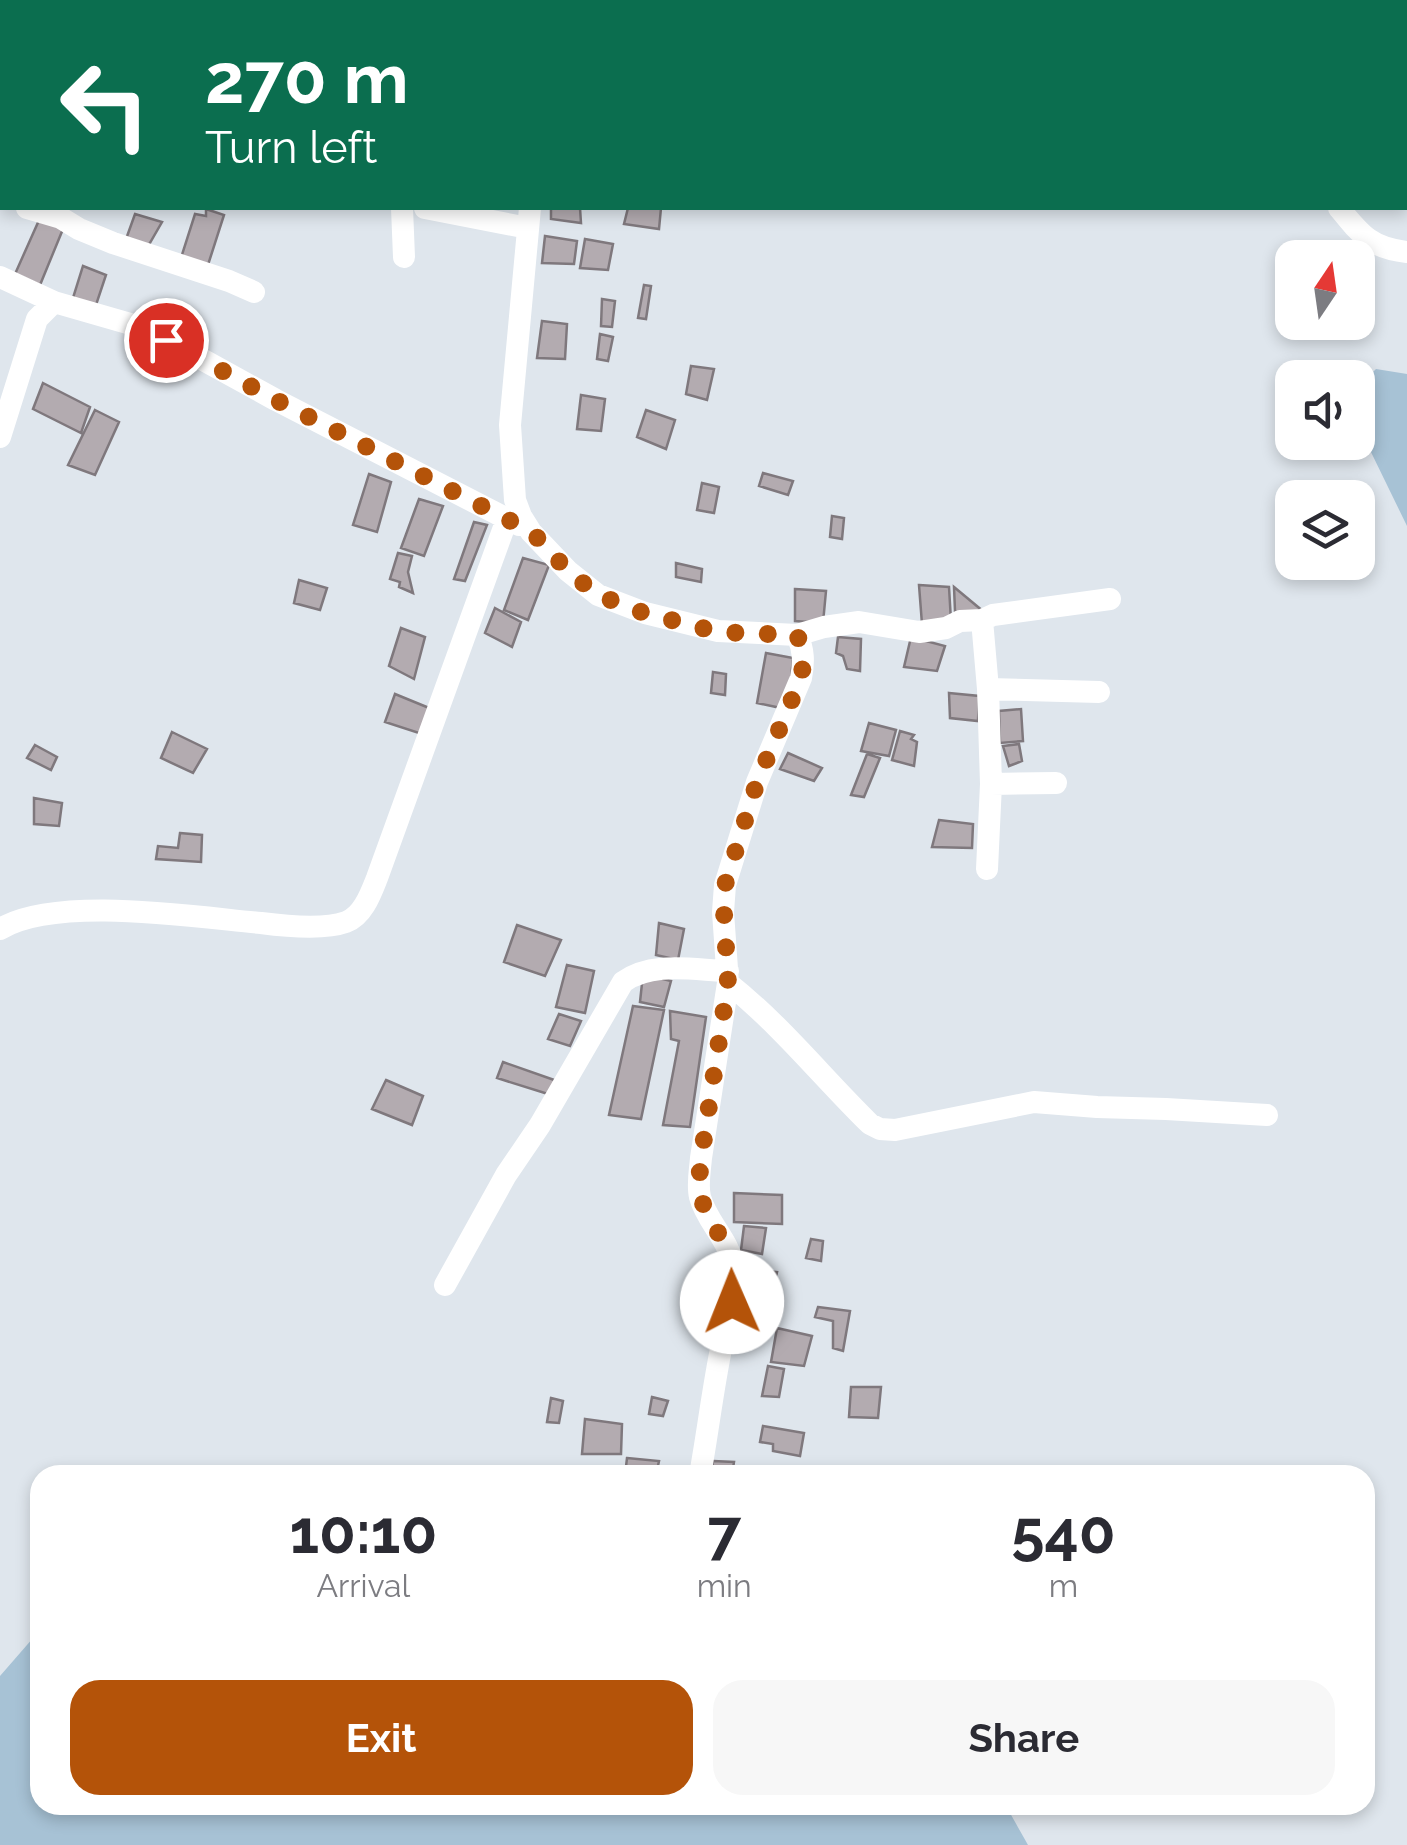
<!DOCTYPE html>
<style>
body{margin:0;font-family:Raleway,sans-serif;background:#f7f7f7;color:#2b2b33;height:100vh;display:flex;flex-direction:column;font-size:38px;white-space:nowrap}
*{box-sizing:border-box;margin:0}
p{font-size:32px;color:#7c7c81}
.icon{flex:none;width:55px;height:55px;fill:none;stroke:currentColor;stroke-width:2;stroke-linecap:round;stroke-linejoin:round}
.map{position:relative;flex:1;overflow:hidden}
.details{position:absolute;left:30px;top:1465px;width:1345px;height:350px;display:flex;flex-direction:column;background:#fff;border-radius:30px;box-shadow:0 5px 15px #0003}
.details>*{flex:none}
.hud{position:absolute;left:0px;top:0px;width:1408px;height:210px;box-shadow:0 5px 15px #0003;background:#0b6e4f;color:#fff;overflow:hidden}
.needle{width:65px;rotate:13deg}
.fabs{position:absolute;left:1275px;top:240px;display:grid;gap:20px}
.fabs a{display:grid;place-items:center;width:100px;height:100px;border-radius:20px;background:#fff;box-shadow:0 5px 15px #0003;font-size:50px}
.pin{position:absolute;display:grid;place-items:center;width:85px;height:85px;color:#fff;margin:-42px;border:5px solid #fff;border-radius:50%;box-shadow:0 2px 10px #0007}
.me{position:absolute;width:110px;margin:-55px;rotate:359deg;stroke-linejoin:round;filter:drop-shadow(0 0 8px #0008)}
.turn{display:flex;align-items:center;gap:35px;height:210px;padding:0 40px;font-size:45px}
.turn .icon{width:130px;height:130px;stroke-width:2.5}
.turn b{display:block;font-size:70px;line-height:85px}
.eta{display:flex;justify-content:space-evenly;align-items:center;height:170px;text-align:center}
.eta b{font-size:60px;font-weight:700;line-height:70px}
.button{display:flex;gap:20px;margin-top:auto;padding:20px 40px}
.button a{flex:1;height:115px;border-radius:30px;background:#b45309;color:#fff;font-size:40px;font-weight:700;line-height:115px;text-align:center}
.button a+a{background:#f7f7f7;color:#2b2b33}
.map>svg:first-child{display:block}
</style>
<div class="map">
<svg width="1407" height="1845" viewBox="0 0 1407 1845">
<rect width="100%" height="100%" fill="#dfe6ed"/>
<path fill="#a7c2d5" d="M1376,369L1407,374V526L1369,448L1359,386Z
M40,1630V1805H1001L1010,1813L1028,1845H0V1676Z"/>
<path fill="#b3abb0" stroke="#7f787d" stroke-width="2.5" d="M551,208H580L581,223L551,219Z
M628,208H661L659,229L624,224Z
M206,209L224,215L207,268L180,261L195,214L206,216Z
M135,214L162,222L147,248L125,242Z
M40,218L63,229L40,285L15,274Z
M545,236L577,241L574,264L542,263Z
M585,239L613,244L608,270L580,268Z
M83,266L106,275L96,305L73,298Z
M644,285L651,286L646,319L638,318Z
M602,299L615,301L612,327L601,326Z
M542,321L567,324L565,359L537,358Z
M600,334L613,337L608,361L597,359Z
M691,366L714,369L707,400L686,394Z
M43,383L90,407L81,433L33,409Z
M581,395L605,399L601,431L577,429Z
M95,410L119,422L95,475L68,465Z
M646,410L675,420L666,449L637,437Z
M763,473L793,481L788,495L759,486Z
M369,474L391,482L377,532L353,525Z
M702,483L719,487L714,513L697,510Z
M419,499L443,506L424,556L401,548Z
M832,516L844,518L842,539L830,537Z
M474,522L487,525L465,581L454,579Z
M398,553L412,556L408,572L413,593L399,587L400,582L390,579Z
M523,558L549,565L528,620L504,610Z
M676,563L702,569L701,582L676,577Z
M299,580L327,588L320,610L294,603Z
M919,585L949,587L951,621L922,624Z
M954,587L984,612L955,611Z
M795,589L826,591L823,623L795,621Z
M495,608L521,622L512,647L485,633Z
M401,628L425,637L414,679L389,666Z
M838,637L861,639L860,671L847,669L843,656L836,653Z
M911,637L945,646L937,671L904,667Z
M766,653L793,658L789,698L781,708L757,703Z
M713,672L726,674L725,695L711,693Z
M949,693L979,696L978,721L950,718Z
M395,694L434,710L422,734L385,722Z
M1021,709L1023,741L1000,743L999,711Z
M869,723L896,730L889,756L861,751Z
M900,731L914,735L911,739L917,742L914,766L892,760Z
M172,732L207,749L193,773L161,758Z
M1019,744L1022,761L1009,766L1003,746Z
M35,745L57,757L51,770L27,758Z
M788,753L822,768L814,781L780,769Z
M867,754L880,758L864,797L851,795Z
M34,798L62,803L59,826L34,824Z
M939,820L973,824L972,848L932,847Z
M180,833L202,835L201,862L156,859L158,846L178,848Z
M659,923L684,929L678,960L656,955Z
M517,925L561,940L545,976L504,962Z
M567,965L594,971L585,1013L556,1007Z
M643,974L671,981L664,1007L640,1002Z
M633,1006L664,1010L641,1119L609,1115Z
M670,1011L706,1017L690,1127L663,1125L679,1041L671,1039Z
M559,1014L581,1021L570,1046L548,1039Z
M503,1062L557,1081L548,1094L497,1078Z
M386,1080L423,1096L412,1125L372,1109Z
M734,1193L782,1195V1224L734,1222Z
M744,1226L766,1228L762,1254L741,1250Z
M811,1239L823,1241L821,1261L806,1258Z
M757,1270L777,1272L773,1289L751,1288Z
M818,1307L850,1311L843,1351L833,1348V1321L815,1317Z
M777,1328L812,1336L804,1366L771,1362Z
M768,1366L784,1369L779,1397L762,1396Z
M851,1387H881L878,1418L849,1417Z
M652,1397L668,1401L663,1416L649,1414Z
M551,1398L563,1401L559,1423L547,1422Z
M585,1419L622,1424L621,1454H582Z
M763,1426L804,1433L800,1456L773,1451V1444L760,1442Z
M627,1458L659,1461L656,1475H625Z
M713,1461L734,1462L732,1475H711Z"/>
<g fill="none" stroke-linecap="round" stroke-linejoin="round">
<path stroke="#9ba0a5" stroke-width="4" stroke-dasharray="5 8" stroke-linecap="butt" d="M652,0V2"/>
<path stroke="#fff" stroke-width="22" d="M218,0L224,2
M1160,0L1162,2
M414,2V0
M553,2L554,0
M0,62H2
M0,197L2,198
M27,208L61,218L79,229L113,243L229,281L254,292
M402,208L404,257
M425,208L528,228
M530,208L510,425L515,500L521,516L531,532L568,571L598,595L645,613L718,631L797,635C804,650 804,662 801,678L757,782L725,885L723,912L728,983L701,1158C700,1171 697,1185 700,1197C707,1223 730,1240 733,1267C736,1293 727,1319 722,1344C713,1387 708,1431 700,1475
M1339,208C1361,235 1371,248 1407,252
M0,277L54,302L134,325L167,340L276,400L519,525
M0,437L37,319L54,302
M982,620L993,615L1110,599
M797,635L824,627L859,622L919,632L946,628L960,621L982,620L988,689L991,784L987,869
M988,689L1099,692
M991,784L1056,783
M0,929C56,895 195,917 261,923C284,926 324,930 346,922C363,916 371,893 377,878L507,519
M728,983C781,1025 822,1077 870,1124L880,1129L895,1130L1034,1102L1097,1107L1166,1109L1267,1115
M445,1285L506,1175L540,1125L623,982C652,961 693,970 728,971"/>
</g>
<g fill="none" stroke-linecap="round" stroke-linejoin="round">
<path stroke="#b45309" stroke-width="18" stroke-dasharray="0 32.4" d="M166,340L276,400L532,532L568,571L598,595L644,613L718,632L797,635C804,651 804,662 801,678L757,782L725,885L724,912L728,983L701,1158C698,1187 699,1202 714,1227C720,1236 728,1244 731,1254C736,1270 733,1286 732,1302"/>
</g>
</svg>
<div class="fabs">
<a><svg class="needle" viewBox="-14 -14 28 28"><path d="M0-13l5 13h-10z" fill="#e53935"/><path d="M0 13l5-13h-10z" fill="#7c7c81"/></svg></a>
<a><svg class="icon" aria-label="sound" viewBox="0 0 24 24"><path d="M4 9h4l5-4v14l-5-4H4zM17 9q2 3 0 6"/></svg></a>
<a><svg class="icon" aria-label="layers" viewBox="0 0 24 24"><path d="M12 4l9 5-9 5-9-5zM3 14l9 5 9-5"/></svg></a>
</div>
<div class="pin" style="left:166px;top:340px;background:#d93025"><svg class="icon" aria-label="arrive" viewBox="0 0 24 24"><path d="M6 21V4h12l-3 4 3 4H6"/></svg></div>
<svg class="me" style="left:732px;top:1302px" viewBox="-20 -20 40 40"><circle r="19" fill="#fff"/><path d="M0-13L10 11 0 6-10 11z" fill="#b45309"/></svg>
<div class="hud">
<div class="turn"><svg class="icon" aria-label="left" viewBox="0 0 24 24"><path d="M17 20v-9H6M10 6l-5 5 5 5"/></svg><div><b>270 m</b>Turn left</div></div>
</div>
<section class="details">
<div class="eta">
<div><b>10:10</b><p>Arrival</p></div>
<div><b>7</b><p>min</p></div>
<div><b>540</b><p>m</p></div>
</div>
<div class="button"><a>Exit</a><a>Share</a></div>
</section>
</div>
